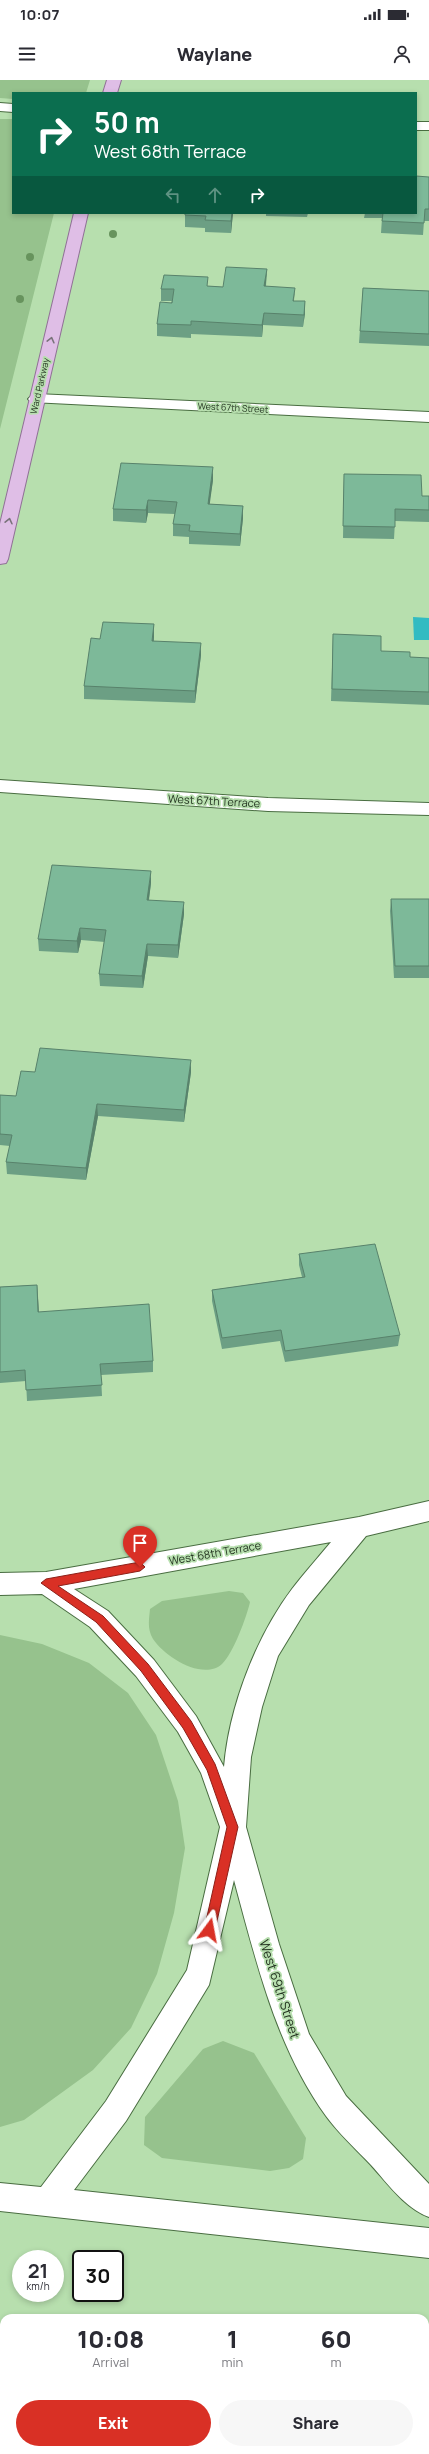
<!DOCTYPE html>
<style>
body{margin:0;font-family:Manrope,sans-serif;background:#f7f7f7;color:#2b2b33;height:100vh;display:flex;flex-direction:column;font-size:15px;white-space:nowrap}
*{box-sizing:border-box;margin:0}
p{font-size:13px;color:#7c7c81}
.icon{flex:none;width:22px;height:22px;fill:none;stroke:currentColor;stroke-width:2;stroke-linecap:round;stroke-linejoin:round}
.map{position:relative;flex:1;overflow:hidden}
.panel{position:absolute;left:0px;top:2234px;width:429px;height:140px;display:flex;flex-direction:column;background:#fff;border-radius:12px 12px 0 0;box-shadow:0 2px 6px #0003}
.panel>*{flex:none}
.hud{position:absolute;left:12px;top:12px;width:405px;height:122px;border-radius:0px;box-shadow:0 2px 6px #0003;background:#0b6e4f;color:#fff;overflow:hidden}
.speed{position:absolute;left:12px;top:2170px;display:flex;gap:8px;font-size:20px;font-weight:700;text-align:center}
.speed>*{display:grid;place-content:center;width:52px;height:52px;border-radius:50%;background:#fff;box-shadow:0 2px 6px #0003;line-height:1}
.speed small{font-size:10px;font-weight:400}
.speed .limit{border:2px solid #111;border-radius:6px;background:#fff;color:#111}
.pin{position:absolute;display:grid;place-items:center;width:34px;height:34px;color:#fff;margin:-41px -17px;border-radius:50% 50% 50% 0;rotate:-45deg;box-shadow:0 0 4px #0007}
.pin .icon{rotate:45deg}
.me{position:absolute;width:44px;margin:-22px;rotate:13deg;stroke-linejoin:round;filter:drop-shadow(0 0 3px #0008)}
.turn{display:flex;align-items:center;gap:14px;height:84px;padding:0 16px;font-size:18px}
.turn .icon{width:52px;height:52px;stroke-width:2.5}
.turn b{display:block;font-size:28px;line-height:34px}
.lanes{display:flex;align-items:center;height:38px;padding:0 16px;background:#0003;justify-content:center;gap:20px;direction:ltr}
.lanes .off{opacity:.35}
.eta{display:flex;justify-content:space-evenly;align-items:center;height:68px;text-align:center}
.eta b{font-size:24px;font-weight:800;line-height:28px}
.cta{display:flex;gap:8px;margin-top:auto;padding:8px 16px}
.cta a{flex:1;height:46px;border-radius:24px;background:#d93025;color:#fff;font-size:16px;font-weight:800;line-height:46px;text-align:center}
.cta a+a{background:#f7f7f7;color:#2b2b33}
.status{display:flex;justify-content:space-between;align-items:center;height:28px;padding:0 20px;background:#fff;direction:ltr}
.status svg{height:11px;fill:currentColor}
header{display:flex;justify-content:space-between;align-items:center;height:52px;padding:0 16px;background:#fff;font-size:18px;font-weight:800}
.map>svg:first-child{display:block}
</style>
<div class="status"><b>10:07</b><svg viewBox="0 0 49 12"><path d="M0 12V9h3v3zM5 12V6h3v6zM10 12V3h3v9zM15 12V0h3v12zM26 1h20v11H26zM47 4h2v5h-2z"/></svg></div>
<header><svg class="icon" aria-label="menu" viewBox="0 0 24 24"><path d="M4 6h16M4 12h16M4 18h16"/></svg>Waylane<svg class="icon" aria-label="person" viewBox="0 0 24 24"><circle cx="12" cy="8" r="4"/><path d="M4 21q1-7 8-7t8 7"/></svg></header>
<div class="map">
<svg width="429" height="2374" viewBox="0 0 429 2374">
<rect width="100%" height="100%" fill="#b7dfae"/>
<path fill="#96c28d" d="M0,0H90L86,13H13V19L0,18Z
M0,39H13V133H54L0,349Z
M229,1511L243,1513L250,1522C247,1536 233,1574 222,1584C203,1601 165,1577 153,1559C147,1549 149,1540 150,1529L162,1521Z
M0,1555L42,1564L89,1583L128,1613L156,1655L178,1721L185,1768L174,1833L157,1894L131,1948L93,1990L24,2040L0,2047Z
M223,1961L254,1973L306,2058L303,2079L289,2088L270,2091L162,2078L144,2065L145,2037L203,1969Z"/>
<path fill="#32bbc2" d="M413,537L429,538V560H414Z"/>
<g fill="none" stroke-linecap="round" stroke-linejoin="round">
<defs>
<path id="street" d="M0,23L13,24V32L0,31Z
M416,42H429V50H416Z
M36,314L429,332V342L31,322L28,319L31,316Z
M0,700L268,718L429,723V735L268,731L0,712Z
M429,1421V1441L366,1456L309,1525L278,1576L262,1627L251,1677L246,1747L279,1864L309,1954L346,2016L429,2104V2137C405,2128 388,2104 371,2085C356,2069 339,2054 326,2036C276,1967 256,1881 234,1800L209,1905L126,2041L74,2110L429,2148V2178L0,2131V2103L41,2107L106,2021L187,1890L220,1747L201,1693L178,1652L136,1596L90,1547L42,1514L0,1515V1493L46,1492L359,1437ZM331,1462C318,1478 304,1493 292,1509C256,1557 229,1627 224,1687L196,1636L154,1580L108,1531L74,1509Z"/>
<path id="primary" d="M107,0H121L117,13H103Z
M74,133H88L8,479L6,483L0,484V444Z"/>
</defs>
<use href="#street" stroke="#496d41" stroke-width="2"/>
<use href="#primary" stroke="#907196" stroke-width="2"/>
<use href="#street" fill="#fff" fill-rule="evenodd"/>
<use href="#primary" fill="#dfbee6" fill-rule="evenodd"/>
</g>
<g fill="#67935d">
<circle cx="113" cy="154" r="4"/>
<circle cx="30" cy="177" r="4"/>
<circle cx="20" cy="219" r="4"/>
</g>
<path fill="#6c9f84" d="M429,97V141H424L423,155L381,153L382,138H364L365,133H416Z
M185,133H233L231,153L205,152V148L185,147Z
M266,133H308L307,137L266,136Z
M267,189L266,206L294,221H305V233L303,247L263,245L262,257L191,254V258L157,256V244L172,221H161V209L208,206L223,207Z
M363,208L429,211V266L359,263Z
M344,394L422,416H429V442L395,441L394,459L343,458Z
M213,400L209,424L243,426V438L240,466L189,464V457L173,456V444L175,434L148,433L146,443L113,441V429Z
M154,544V561L201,575L195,623L84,619V606L100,559Z
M333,554L381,571L410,577L429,578V625L331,621Z
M151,803L149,820L184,834L178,878L148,876L143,908L100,906L99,894L105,862L81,860L78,873L39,871L38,859Z
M391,819H429V898H394L390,831Z
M35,992H191L184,1042L98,1036L86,1100L7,1094L6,1082L10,1066L0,1065V1015L16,1016Z
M299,1174L400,1255L398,1266L285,1282L280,1261L222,1269L212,1221V1210L302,1197L299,1185Z
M37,1205L39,1232L153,1281V1292L101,1295L102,1316L27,1321L26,1301L0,1303V1207Z"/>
<path fill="#58826b" d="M232,133H233L231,153V141Z
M267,189L266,202L264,218V206Z
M295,208L294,220L293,233V221Z
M305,221V233L303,247L304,235Z
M264,233L262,257V245Z
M213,387V400L208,437V424Z
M148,420V433L146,443V430Z
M243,426V438L240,466V454Z
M154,544V557L152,573V561Z
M201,563V575L195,623V611Z
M151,791V803L147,832V820Z
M184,822V834L178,878V865Z
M80,848L81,860L78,873L77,861Z
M147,864L148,876L143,908L142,896Z
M191,980V992L184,1042V1030Z
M97,1024L98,1036L86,1100V1088Z
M37,1205L38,1216L39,1243L38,1232Z
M90,2370H92V2374H90Z"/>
<path fill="#7db999" stroke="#58826b" d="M416,96L429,97V129H425L424,143L382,141L383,133H416Z
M185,133H232L231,141L205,140L206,136L185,135Z
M226,187L267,189L264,206L295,208L293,221H305L304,235L264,233L262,245L191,241V245L157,244L160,222L172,223L174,209H161L164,195L208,197L207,206L223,207Z
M363,208L429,211V254L360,251Z
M121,383L213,387L208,424L243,426L240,454L189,451L190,445L173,444L177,422L148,420L146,430L113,429Z
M344,394L421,395L422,416H429V430L395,429V447L343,446Z
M103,542L154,544L152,561L201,563L195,611L84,606L91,558L100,559Z
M333,554L381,556V571L410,572V577L429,578V612L332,609Z
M52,785L151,791L147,820L184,822L178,865L147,864L142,896L99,894L106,850L80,848L77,861L38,859Z
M391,819H429V886H395Z
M40,968L191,980L184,1030L97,1024L86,1088L6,1082L12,1055L0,1054V1015L16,1016L21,991L35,992Z
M375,1164L400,1255L285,1271L281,1250L222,1258L212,1210L305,1197L299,1174Z
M37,1205L38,1232L149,1224L153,1281L100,1284L102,1305L26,1310L25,1290L0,1292V1207Z
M0,2352H4V2370H90V2374H0Z"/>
<defs><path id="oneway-chevron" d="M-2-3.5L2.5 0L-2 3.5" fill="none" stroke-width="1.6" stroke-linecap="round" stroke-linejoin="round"/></defs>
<g stroke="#79737a">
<use href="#oneway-chevron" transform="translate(51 260) rotate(-76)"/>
<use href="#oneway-chevron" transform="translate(9 441) rotate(-77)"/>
</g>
<path fill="#d93025" stroke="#8d1f18" d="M140,1482L145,1487L140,1491L58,1506L103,1536L148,1584L191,1641L215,1684L238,1747L215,1850L209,1856L204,1850L227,1747L207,1690L183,1648L141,1591L96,1542L41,1503L46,1499Z"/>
<g text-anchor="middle" stroke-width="3.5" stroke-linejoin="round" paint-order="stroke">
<g font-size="9" fill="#253522" stroke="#b7dfae">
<text transform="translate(40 306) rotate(-77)" y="3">Ward Parkway</text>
<text transform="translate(233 328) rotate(3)" y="3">West 67th Street</text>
</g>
<g font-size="11" fill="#253522" stroke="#b7dfae">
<text transform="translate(214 721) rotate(3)" y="4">West 67th Terrace</text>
<text transform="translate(215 1473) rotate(-10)" y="4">West 68th Terrace</text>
</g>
<g font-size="13" fill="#253522" stroke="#b7dfae">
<text transform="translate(280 1909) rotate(72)" y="5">West 69th Street</text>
</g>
</g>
</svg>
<div class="speed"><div>21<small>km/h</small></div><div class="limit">30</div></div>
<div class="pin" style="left:140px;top:1487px;background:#d93025"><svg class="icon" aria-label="arrive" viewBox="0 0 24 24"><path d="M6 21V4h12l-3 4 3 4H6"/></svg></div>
<svg class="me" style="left:209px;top:1850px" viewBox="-20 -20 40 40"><path d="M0-17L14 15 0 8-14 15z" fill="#d93025" stroke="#fff" stroke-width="4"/></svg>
<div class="hud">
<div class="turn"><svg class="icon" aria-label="right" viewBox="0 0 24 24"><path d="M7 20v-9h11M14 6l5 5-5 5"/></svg><div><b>50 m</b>West 68th Terrace</div></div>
<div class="lanes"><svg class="icon off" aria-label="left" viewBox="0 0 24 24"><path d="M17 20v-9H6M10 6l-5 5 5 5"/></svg><svg class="icon off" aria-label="ahead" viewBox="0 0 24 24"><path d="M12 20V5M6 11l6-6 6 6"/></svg><svg class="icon" aria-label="right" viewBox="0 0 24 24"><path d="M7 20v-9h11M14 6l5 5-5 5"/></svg></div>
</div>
<section class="panel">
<div class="eta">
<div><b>10:08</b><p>Arrival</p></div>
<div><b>1</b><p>min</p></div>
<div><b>60</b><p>m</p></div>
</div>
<div class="cta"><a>Exit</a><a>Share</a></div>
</section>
</div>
